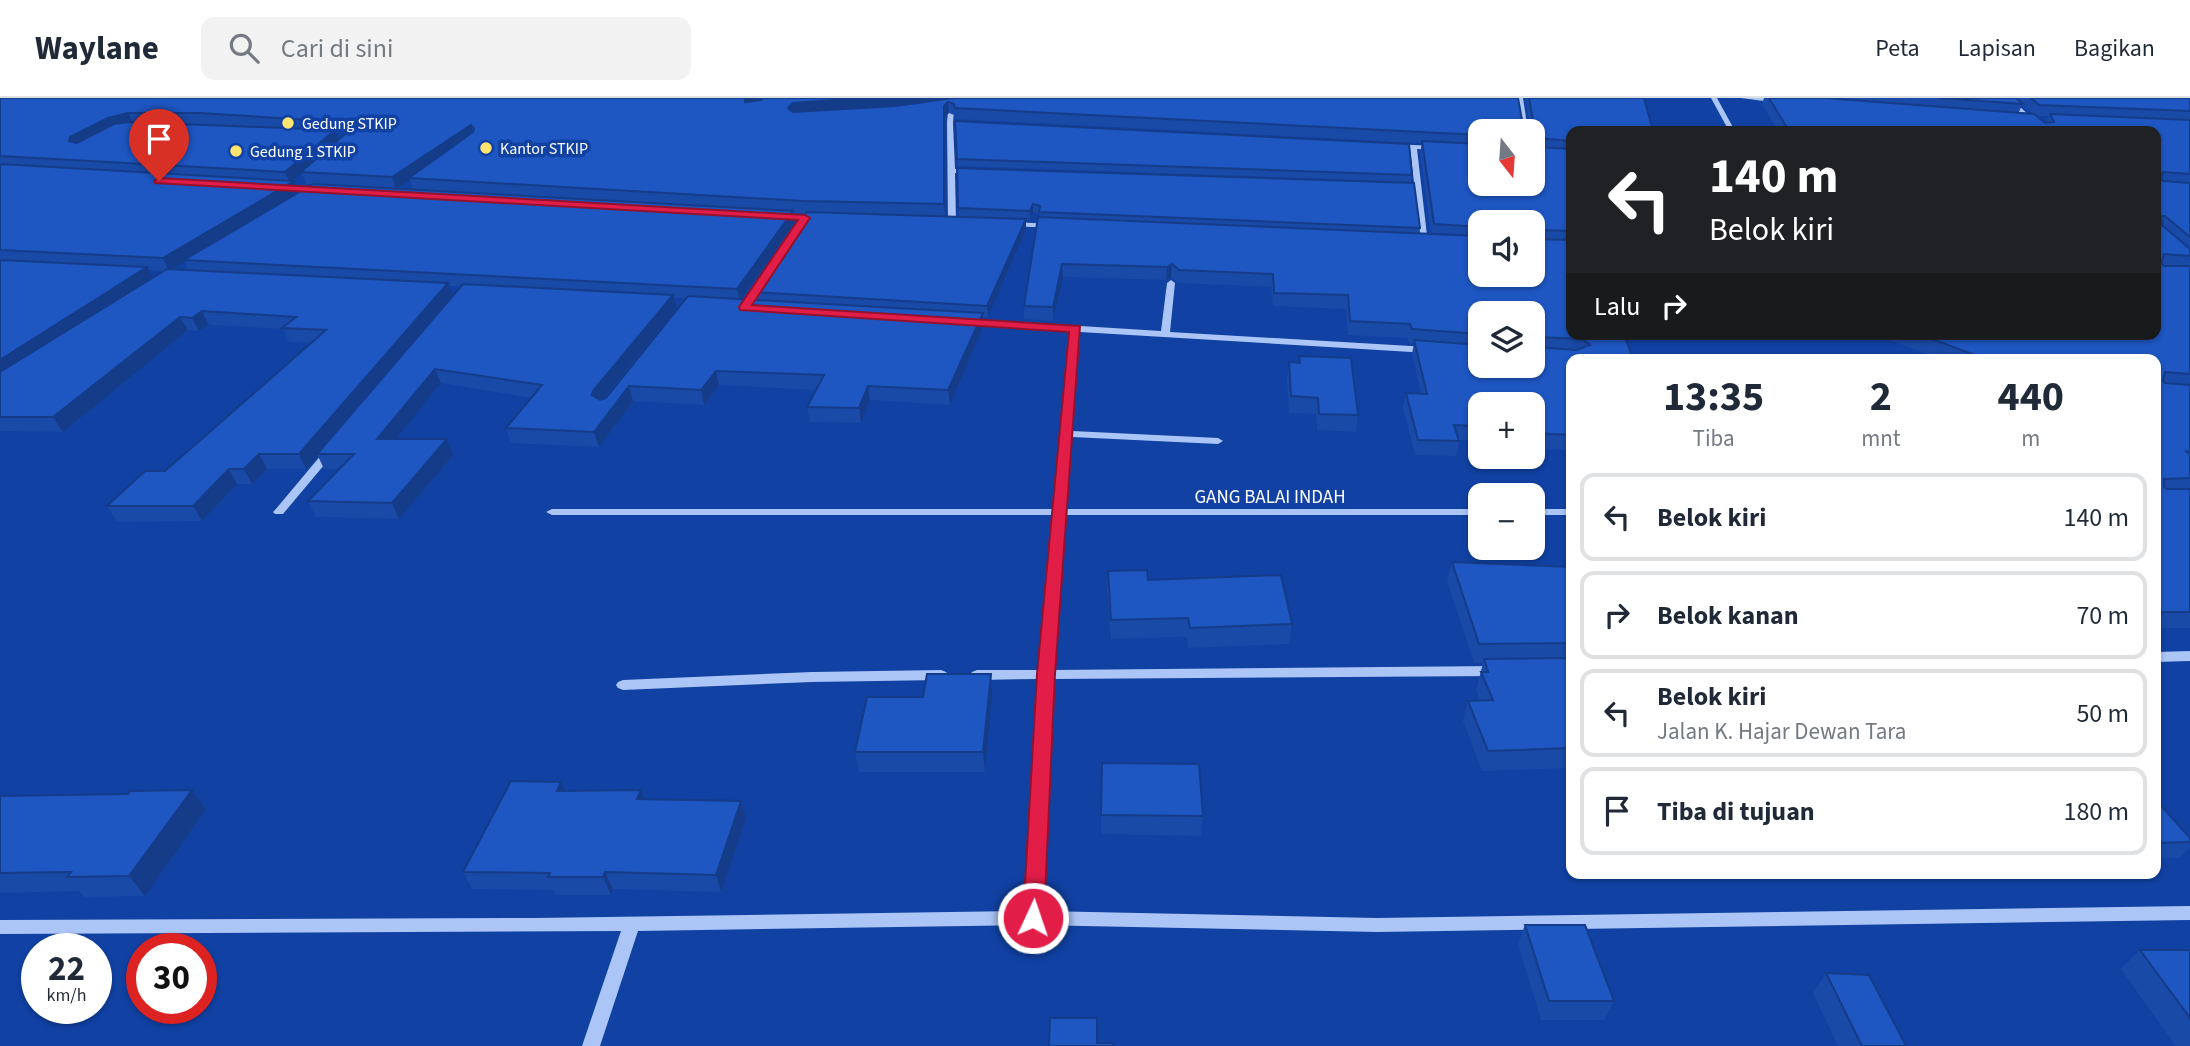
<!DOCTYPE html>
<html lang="id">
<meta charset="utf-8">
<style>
body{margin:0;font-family:"Source Sans 3",sans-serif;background:#f2f2f3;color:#1f2937;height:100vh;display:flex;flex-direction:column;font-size:26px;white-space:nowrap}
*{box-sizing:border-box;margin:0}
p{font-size:23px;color:#747a83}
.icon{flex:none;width:38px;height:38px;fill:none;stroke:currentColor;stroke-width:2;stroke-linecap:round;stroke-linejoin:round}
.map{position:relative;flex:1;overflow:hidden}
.drawer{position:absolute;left:1566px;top:256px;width:595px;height:525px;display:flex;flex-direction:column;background:#fff;border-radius:14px;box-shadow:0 2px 5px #0004}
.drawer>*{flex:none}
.guide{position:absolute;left:1566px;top:28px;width:595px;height:214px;border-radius:14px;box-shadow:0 2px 5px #0004;background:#202124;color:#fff;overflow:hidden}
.needle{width:46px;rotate:163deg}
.buttons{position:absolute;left:1468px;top:21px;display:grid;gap:14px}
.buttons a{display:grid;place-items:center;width:77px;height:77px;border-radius:14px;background:#fff;box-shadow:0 2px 5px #0004;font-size:35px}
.speed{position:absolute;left:21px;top:835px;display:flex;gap:14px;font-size:35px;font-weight:700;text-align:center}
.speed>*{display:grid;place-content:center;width:91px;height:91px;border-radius:50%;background:#fff;box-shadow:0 2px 5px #0004;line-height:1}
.speed small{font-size:18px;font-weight:400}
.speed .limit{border:10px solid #d22;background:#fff;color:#111}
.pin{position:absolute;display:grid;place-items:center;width:60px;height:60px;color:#fff;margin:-72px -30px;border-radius:50% 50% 50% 0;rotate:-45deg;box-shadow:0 0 7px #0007}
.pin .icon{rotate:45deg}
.me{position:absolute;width:77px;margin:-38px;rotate:3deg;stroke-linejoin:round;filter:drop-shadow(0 0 5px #0008)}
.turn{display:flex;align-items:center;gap:24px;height:147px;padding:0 28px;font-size:32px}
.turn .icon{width:91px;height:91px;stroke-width:2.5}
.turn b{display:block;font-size:49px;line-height:60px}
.then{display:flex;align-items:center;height:66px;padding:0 28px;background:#0003;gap:14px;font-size:26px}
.eta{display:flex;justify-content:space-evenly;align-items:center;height:119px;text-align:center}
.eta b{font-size:42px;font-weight:700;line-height:49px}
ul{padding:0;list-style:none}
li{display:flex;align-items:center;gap:21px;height:88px;margin:0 14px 10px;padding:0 14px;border:4px solid #e0e1e3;border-radius:14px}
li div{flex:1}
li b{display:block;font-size:26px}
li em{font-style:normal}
header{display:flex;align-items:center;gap:42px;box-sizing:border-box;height:98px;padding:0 35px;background:#fff;border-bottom:2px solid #e0e1e3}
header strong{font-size:33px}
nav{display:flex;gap:38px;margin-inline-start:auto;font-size:24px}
.search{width:490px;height:63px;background:#f2f2f3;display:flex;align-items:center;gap:18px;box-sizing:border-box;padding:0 24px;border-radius:14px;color:#747a83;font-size:26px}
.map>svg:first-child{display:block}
</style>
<header>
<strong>Waylane</strong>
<div class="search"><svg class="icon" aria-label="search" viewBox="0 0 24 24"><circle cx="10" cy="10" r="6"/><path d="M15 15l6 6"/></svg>Cari di sini</div>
<nav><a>Peta</a><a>Lapisan</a><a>Bagikan</a></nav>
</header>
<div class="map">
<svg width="2190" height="948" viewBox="0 0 2190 948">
<rect width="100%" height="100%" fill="#1041a3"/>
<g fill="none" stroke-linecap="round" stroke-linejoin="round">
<path fill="#abc5f6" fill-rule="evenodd" d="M949,0H955L953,25L955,71H973L977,73L973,75H955L956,123L952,125L948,123L947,25Z
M1517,0H1523L1528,33H1522Z
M1711,0H1717L1735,33H1729Z
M1741,0H1765L1781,3L1778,5Z
M2003,0H2010L2047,33H2040Z
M1392,46L1435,48L1438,50L1435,52L1417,51L1428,146L1421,144L1410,50L1392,48Z
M775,116L819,118L823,120L819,122L778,120H775Z
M1009,124L1054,126L1058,128L1054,130L1012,128L1008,126Z
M1171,182L1175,185L1170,234L1428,249L1433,252L1428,255L1080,234L1072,333L1218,340L1223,343L1218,346L1072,339L1066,411H1480V417H1066L1053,572L1498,568L1503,570L1505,573L1503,576L1498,578L1053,581L1042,813L1377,820L2190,808V822L1377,834L1033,827L638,833L600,948H582L621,833L0,836V822L535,820L1025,813L1039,581L977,582L972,580L970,577L972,574L977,572H1040L1054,417H552L546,414L552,411H1055L1071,233L967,227L962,224L967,221L1161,233L1167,185Z
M331,349L336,352L335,354L283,416H275L273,414L275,412L327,350Z
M1533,411H1572V417H1533Z
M2190,553V563L2156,564V554Z
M941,572L946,574L948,577L946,580L941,582L812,584L623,592L618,590L616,587L618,584L623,582L812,574Z"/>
</g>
<path fill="#1a4aa7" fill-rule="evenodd" d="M0,0H1518L1522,22L1529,24L1525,0H1644L1572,33V236H1624L1572,261V353L1571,352L1533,350V306H1480V343L1459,342L1456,358L1415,357L1403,310L1406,295L1421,296L1412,256L1414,245H1409L1408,240L1348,237L1346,211L1273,208L1271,189L1178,185L1171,179L1166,182L1063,179L1053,223L1024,221V208L1040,119L1039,116L1033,114L1030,122L1026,121V131L988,219H983V229L950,307L870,302L861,325L810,324L807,309L816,292L719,287L704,307L633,303L599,349L511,345L506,330L531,300L441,285L396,341H447L453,357L399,421L316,419L308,403L339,371H324L318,358L306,371H267L252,386H237L202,423L117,424L107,408L165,373L311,245L289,244L283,231L209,227L199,233L188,232L63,334L0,333ZM949,15L954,17L956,21L1422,45L1420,55L1431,136L1419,135L1420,130L957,70L959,118H945L944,19ZM1480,33L1533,86H1480ZM336,35H345L339,41ZM302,75L306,86H313L299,94L294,83H293ZM410,82L413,92L397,91ZM794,115H806L753,194L754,202L741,201L795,124ZM1480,124L1533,177H1480ZM185,164L189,172L173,171ZM148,172L157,173H163L152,180ZM449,188H461L453,198ZM674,200H686L606,300H604L677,210ZM1480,215L1533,268H1480Z
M1764,0H2190V530H2156V261H1940L1874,236H2156V33H1778L1762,6ZM2022,7L2032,15L2019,14ZM2037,18H2049L2045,25Z
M955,23L1412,77L1411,84L958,68Z
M1299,258L1358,317L1356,334L1317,332L1316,316L1289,315L1287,280L1289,264L1299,265Z
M1452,464L1572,469V670L1482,673L1463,623L1468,603L1480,602L1476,593L1483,565H1474L1447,483Z
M1108,473L1148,482L1292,526L1289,546L1188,550L1187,539L1111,541L1107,492Z
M992,596L985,674H859L855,654L923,599Z
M1102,665L1203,718L1201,738L1101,736Z
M192,692L206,711L145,798L84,799L79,793L0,795V698L128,696Z
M565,692L645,701L741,703L746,720L721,794L613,791L611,797H556L554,792L472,791L463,774Z
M2156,702L2190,740V749L2179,760H2156Z
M1525,827L1614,903L1604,922H1541L1518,846Z
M2140,852H2190V948H2176L2121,871Z
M1826,875L1906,948H1838L1813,895Z"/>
<path fill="#153c88" d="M745,0H762L757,6L747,9Z
M862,0H953V5H948L949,15L944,19L945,118L944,106L788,10L793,5Z
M128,15L133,25L76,51L69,43L70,39L108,20Z
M471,27L474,38L409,80L410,82L396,91L392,79Z
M335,32L340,43L301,74L302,75L290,85L285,74Z
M294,83L300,95L184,162L185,164L169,173L163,160Z
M1033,106V114L1030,122V113Z
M793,113L795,124L740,203L737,191Z
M1026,121V131L988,219L987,208Z
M1062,166L1063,179L1053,223V209Z
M1172,166L1171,179L1166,182L1167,169Z
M147,169L154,182L0,282V262Z
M448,185L453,198L317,356L318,358L306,371L299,356Z
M673,197L677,210L598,307L592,297L593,293Z
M202,213L209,227L199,233L192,220Z
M983,215V229L950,307L948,292Z
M180,219L188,232L63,334L53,319Z
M435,271L441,285L384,356L377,341Z
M716,273L719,287L704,307L701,292Z
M629,288L633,303L599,349L594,334Z
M868,288L870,302L861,325L859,310Z
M447,341L453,357L399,421L392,405Z
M259,356L267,371L252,386L244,371Z
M229,371L237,386L202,423L193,408Z
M991,576L992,596L985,674L983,654Z
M561,684L569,701L557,693Z
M192,692L206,711L145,798L129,778Z
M641,692L648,709L637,701Z
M741,703L746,720L721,794L716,777Z
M605,774L613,791L611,797L603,779Z"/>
<path fill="#1e56c2" stroke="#153c88" stroke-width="2" fill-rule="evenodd" d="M0,0H745V4L761,2L763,0H862L793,5L788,10L793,14L896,8L953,0H1518L1522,22L1530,25L1533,22L1529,0H1644L1653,33H1572V43L1536,40L1533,47V33H1480V37L955,10L954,6L948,4L944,8V106L803,103L409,80L473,34L474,30L471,27L392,79L301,74L345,36L343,24L200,15H128L108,20L70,39L69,43L77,45L114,26L129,24L335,32L285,74L0,58Z
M1769,0H1826L2034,16L2045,25L2054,24L2050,16L2190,22V76L2163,74L2160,80L2163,83L2190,85V139L2165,118H2161L2162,127L2190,151V158L2164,156L2161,165L2164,168H2190V276L2165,274L2163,283L2165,285L2190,287V354L2185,353L2190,356V380L2164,381V389L2167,391H2190V514H2156V261H1986L1918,236H2156V33H1789Z
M1940,0H2016L2023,6Z
M2031,0H2190V13L2039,7Z
M955,23L1409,46L1412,77L957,61Z
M1422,43L1480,46V86H1533V47L1536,49L1572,51V133L1536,132L1533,138L1536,141L1572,142V236H1624L1633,261H1572V337L1533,335V306H1480V328L1454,327L1459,343L1418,342L1406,295L1427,296L1414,242L1480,247V268H1533V215H1480V236L1412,231L1410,226L1350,223L1348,197L1274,195L1273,176L1179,172L1172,166L1167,169L1062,166L1053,209L1024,208L1038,119L1480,138V177H1533V124H1480V129L1434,126ZM1537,239L1582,241L1590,247L1576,252L1535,249L1534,241Z
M0,66L294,83L163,160L0,152Z
M957,70L1414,85L1420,130L1039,114L1040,108L1033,106L1030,113L958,110Z
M313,86L793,113L737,191L184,162Z
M807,114L1026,121L987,208L753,194Z
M0,162L147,169L0,262Z
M167,171L448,185L299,356H259L244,371H229L193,408H107L145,373H165L326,232L282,230L296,219L202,213L192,220L180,219L53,319H0V274Z
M463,186L673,197L593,293L592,297L600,302L606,300L688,198L983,215L948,292L868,288L859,310L807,309L824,277L716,273L701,292L629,288L594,334L506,330L542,287L435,271L377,341H447L392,405L308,403L354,356H317Z
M1299,258L1351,260L1358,317L1319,316L1318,300L1291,298L1289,264L1300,265Z
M1452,464L1572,469V545L1479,546Z
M1147,472L1148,482L1281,477L1292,526L1190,530L1188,520L1111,522L1108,473Z
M1572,560V650L1488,653L1468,603L1493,602L1481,574H1488L1484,561Z
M927,576H991L983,654H855L867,599H923Z
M1102,665L1199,666L1203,718L1101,717Z
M511,683L561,684L557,693L641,692L637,701L741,703L716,777L605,774L603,779H548L550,775L463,774Z
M192,692L129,778L67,779L71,774L0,775V698L128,696L130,693Z
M2156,702L2190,740V744L2156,745Z
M1525,827H1585L1614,903H1549Z
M2140,852H2190V920Z
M1826,875L1869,877L1906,948H1862Z
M1050,920H1097V945H1113V948H1049Z"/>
<path fill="#e11d48" stroke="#92132f" stroke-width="2" d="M159,80L805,117L810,120L752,207L1080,228L1055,576L1044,820L1041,826L1033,829L1026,826L1023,820L1037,576L1069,234L740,212L739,209L798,122L155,85L154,83Z"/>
<g fill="#ffe570" stroke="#1041a3" stroke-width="2.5">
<circle cx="288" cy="25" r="7"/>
<circle cx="486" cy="50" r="7"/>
<circle cx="236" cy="53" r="7"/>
</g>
<g text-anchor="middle" stroke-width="7" stroke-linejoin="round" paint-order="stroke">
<g font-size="16" fill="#fff" stroke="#1041a3" text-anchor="start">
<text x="302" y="31">Gedung STKIP</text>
<text x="500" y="56">Kantor STKIP</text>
<text x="250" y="59">Gedung 1 STKIP</text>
</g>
<g font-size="19" fill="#fff" stroke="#1041a3">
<text x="1270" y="405">GANG BALAI INDAH</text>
</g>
</g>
</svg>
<div class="buttons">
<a><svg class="needle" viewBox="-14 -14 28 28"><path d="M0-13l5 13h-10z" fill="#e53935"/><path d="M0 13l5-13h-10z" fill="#747a83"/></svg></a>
<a><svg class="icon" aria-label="sound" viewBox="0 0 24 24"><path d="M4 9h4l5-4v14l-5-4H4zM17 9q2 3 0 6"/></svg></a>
<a><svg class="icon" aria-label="layers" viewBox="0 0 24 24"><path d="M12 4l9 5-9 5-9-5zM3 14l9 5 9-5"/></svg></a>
<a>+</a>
<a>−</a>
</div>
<div class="speed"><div>22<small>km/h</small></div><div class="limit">30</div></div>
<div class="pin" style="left:159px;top:83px;background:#d93025"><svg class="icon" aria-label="arrive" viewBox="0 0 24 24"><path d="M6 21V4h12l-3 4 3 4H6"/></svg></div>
<svg class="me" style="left:1033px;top:820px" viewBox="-20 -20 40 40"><circle r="17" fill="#e11d48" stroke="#fff" stroke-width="3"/><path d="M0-11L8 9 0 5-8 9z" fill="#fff"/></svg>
<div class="guide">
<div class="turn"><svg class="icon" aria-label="left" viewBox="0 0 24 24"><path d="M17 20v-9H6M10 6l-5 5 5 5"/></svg><div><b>140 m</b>Belok kiri</div></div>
<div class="then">Lalu<svg class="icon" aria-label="right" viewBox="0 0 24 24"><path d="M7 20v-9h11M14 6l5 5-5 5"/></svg></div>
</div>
<section class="drawer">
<div class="eta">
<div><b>13:35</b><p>Tiba</p></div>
<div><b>2</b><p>mnt</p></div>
<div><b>440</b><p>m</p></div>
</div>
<ul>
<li><svg class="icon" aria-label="left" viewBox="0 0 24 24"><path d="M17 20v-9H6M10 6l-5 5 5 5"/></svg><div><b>Belok kiri</b></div><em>140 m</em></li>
<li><svg class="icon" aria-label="right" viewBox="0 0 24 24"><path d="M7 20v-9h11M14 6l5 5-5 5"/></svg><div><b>Belok kanan</b></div><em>70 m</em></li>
<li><svg class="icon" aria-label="left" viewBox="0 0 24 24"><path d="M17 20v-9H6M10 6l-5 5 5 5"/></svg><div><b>Belok kiri</b><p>Jalan K. Hajar Dewan Tara</p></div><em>50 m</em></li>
<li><svg class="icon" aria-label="arrive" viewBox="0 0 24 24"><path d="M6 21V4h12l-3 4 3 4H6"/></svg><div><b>Tiba di tujuan</b></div><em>180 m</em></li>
</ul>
</section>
</div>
